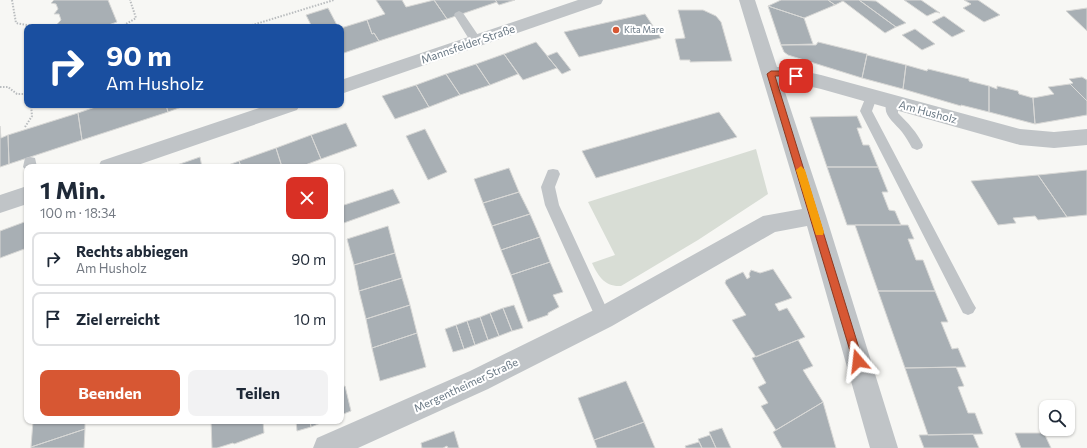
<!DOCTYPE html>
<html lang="de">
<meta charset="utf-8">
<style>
body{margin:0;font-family:Commissioner,sans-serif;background:#f2f2f3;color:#1f2937;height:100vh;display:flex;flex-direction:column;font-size:15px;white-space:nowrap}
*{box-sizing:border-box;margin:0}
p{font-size:13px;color:#747a83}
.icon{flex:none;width:22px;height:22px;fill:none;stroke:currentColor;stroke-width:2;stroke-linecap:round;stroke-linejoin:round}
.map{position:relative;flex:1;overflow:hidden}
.panel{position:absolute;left:24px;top:164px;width:320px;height:260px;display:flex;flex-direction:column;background:#fff;border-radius:8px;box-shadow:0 1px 3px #0004}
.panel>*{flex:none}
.hud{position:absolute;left:24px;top:24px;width:320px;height:84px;border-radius:8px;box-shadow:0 1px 3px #0004;background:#1a4fa0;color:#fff;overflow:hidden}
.tools{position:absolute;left:1039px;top:400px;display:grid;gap:8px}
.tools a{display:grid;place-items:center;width:36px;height:36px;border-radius:8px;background:#fff;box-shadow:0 1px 3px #0004;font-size:20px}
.pin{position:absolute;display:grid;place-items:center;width:34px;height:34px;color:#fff;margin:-17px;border-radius:8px;box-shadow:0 2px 6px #0006}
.me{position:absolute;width:44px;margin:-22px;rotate:343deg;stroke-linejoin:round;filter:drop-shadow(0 0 3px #0008)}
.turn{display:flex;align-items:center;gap:14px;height:84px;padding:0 16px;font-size:18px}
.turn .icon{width:52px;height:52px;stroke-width:2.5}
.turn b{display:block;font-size:28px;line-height:34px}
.round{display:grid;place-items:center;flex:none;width:42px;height:42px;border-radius:8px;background:#f2f2f3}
.head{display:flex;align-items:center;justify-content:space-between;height:68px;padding:0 16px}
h1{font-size:24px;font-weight:700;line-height:30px}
.action{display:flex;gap:8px;margin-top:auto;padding:8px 16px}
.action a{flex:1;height:46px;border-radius:8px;background:#d75733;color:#fff;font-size:16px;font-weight:700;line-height:46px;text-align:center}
.action a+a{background:#f2f2f3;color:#1f2937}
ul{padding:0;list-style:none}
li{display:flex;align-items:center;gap:12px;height:54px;margin:0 8px 6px;padding:0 8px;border:2px solid #e0e1e3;border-radius:8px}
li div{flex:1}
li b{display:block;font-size:15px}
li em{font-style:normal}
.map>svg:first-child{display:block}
</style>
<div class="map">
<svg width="1087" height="448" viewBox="0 0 1087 448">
<rect width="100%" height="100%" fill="#f7f7f4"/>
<path fill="#d8ddd5" d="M756,149L768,194L698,240L621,286C605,287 598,276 592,263L615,255L588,202Z"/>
<path fill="#a8afb4" stroke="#d8d8d6" d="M54,0H108L117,22L103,27H63V25L57,24L61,20L59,14H54L58,9L56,4L51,3Z
M376,0H402L406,7L434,0L447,19L379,41L374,33L372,34L367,20L385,14Z
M434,0H495L497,2L447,19Z
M495,0H515L499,5Z
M781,0H828L835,5L804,18L768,6Z
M828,0H859L896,27L885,33L843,1L835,5Z
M859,0L876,1L906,23L896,27Z
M904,0H921L940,13L936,12L927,16Z
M964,0H978L1000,15L984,22L963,8L971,4Z
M768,6L804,18L813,44L781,45Z
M328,8L338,27H312L306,15Z
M1087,8V31L1066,11Z
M678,10H703L716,16L721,22L732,61L690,62V60H680L675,39L685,38Z
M645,14L661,38L579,57L564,32Z
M944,16L965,31L952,37L932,22Z
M367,20L372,34L374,33L379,41L341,54V28Z
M915,29L935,44L922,50L902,35Z
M536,42L557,68L523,80L504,54Z
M818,42L867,54L862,78L788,55L784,52L781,45H816Z
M557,52L571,70L562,74L547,56Z
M504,54L518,74L490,85L476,64Z
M867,55L906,65L903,89L862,78Z
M476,64L490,85L460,95L446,74Z
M906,65L927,71L928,69L969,79V81L989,86V112L961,105V106L903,89Z
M446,74L460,95L429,107L416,85Z
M1082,77L1087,80V101L1070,84L1073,83L1069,79Z
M1070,84L1087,101V115L1035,124L1033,98L1054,94L1048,87Z
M416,85L429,107L395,119L382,96Z
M989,86L997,89V86L1018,91L1019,94L1033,98L1035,124L989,112Z
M101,105H166L168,112L82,140L78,113Z
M166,105H187L168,112Z
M719,112L737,137L596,178L582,151Z
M78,113L82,140L9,164L8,135Z
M857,116L862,128H857L863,145H869L878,167H827L810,117Z
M346,123L357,146L321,159L311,135Z
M0,126L1,138L8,135L9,164L0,167Z
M425,129L447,172L428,180L406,136Z
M311,135L321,159L300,167H282L276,148Z
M276,148L282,167H241L239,161Z
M200,157L202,167H174V166Z
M239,161L241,167H223Z
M827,167H878L888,192H882L889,210L895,211L901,225H847Z
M509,168L519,192L483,203L474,179Z
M1087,170V215L1067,217L1038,175Z
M1038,175L1067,217L1038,220L1035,216L1013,218L1016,223L998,225L971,181Z
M393,189L400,203L341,224V206Z
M519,192L530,214L492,226L483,203Z
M530,214L540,237L501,250L492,226Z
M27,221V248L0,258V231Z
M855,225H908L914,239H908L916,260H923L935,291H878Z
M388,226L395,253L354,265L347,239Z
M540,237L550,262L511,275L501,250Z
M395,253L402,278L359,291L354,265Z
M550,262L563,292L553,295L559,307L548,313V315L528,322L511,275Z
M773,269L792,298L775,304L779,311L787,308L805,337L756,357L732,320L746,315L725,283L726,280L743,272L747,279L750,277L749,274L751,270L760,273Z
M402,278L410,305L366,319L359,291Z
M878,291H935L948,322H941L952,349L958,348L966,367L905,368Z
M410,305L417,333L372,348L366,319Z
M514,305L523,328L512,331L503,308Z
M503,308L512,331L499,336L490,313Z
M490,313L499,336L488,340L480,317Z
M480,317L488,340L475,345L467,321Z
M467,321L475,345L464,349L456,325Z
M456,325L464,349L453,352L445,329Z
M417,333L426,367L380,381L372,348Z
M798,340L813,366L803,370L823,402L776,430L761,406L768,403L758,387L766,383L752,358Z
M956,367L964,386L958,387L968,413H975L983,434L928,435L905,368Z
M626,381L644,422L594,440L578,398Z
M345,386L351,411L341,415V387Z
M823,402L836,448H782L773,432Z
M33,421H85V429L31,447Z
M211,421H263L264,433L234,444L233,443L217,448H212Z
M296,421H310L311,427L297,431Z
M310,421H323V422L311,427Z
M644,422L655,448H597L594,440Z
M722,428L731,448H716L709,432Z
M85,429L84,448H31V447Z
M454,431L459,448H448L447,446L443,448H422L421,443Z
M1015,433H1044L1051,448H1021Z
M973,434L979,448H924L919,435Z
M710,435L716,448H702L698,439Z
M699,442L702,448H686L685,446Z"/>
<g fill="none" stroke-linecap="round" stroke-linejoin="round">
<path stroke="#babdbf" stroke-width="2" stroke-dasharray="1.5 1.5" stroke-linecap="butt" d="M12,0L16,23L37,27
M121,27L136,18L130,0
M246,27L334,0
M0,87H8L17,94H27
M25,127L32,116L31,105"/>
<path fill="#c0c4c7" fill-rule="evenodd" d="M459,11L463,13L480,38L482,41L480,44H472L454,15L455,13Z
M871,93L875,94L877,97L872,111L973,303L976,308L973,313L968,315L963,313L860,111L867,94Z
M892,99L896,100L898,103V113C908,123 917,132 923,145L922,148L917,150L912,148C909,143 906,137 902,132C894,122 880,114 888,100Z
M30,157L35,158L37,167H27V171L23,167L25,158Z
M553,169L558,170L560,174L555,187L559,205L611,318L608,323L603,325L598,323L545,205L541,187L548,170Z"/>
<path fill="#c0c4c7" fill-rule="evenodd" d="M578,0H603L601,4L341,94V80Z
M739,0H755L777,67H784L821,75L1020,129L1054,132L1087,129V145L1054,148L1020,145L821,89L781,80L826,216L898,448H870L807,226L775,232L612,326L488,389L358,448H313L317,438L470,371L594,310L763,216L802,209Z
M268,105H300L297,110L132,167H98L101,161Z
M27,186V204L0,213V195Z"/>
</g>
<path fill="#d75733" stroke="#8c3921" d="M771,71H784L799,74L800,76L796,79L784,76H775L863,361L862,365L858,366L854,365L853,361L767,74Z"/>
<path fill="#f59e0b" d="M801,166L805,170L824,232L823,235H816L815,232L796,170Z"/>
<circle fill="#d75733" stroke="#fff" stroke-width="1.5" cx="616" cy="30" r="4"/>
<g text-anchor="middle" stroke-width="4" stroke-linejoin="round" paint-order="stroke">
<g font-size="9" fill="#687783" stroke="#fff" text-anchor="start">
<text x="624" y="33">Kita Mare</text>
</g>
<g font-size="11" fill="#687783" stroke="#fff">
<text transform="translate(468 44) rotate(-19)" y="4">Mannsfelder Straße</text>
<text transform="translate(928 112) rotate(15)" y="4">Am Husholz</text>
<text transform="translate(466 385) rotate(-25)" y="4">Mergentheimer Straße</text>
</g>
</g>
</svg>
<div class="tools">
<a><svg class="icon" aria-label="search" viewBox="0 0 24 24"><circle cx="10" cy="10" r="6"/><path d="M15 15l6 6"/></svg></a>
</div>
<div class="pin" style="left:796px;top:76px;background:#d93025"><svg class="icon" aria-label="arrive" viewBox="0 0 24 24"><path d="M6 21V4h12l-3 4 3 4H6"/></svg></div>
<svg class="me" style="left:858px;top:361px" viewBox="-20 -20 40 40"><path d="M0-17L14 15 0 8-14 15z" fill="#d75733" stroke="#fff" stroke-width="4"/></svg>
<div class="hud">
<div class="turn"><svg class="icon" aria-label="right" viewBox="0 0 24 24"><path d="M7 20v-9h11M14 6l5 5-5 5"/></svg><div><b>90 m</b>Am Husholz</div></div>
</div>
<section class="panel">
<div class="head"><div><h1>1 Min.</h1><p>100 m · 18:34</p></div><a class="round" style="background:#d93025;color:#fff"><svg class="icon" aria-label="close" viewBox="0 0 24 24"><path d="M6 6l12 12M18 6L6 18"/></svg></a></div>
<ul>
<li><svg class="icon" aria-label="right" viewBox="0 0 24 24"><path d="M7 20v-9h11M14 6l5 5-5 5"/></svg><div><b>Rechts abbiegen</b><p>Am Husholz</p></div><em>90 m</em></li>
<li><svg class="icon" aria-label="arrive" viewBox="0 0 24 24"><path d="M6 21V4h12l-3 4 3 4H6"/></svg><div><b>Ziel erreicht</b></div><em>10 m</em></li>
</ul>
<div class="action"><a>Beenden</a><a>Teilen</a></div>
</section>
</div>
